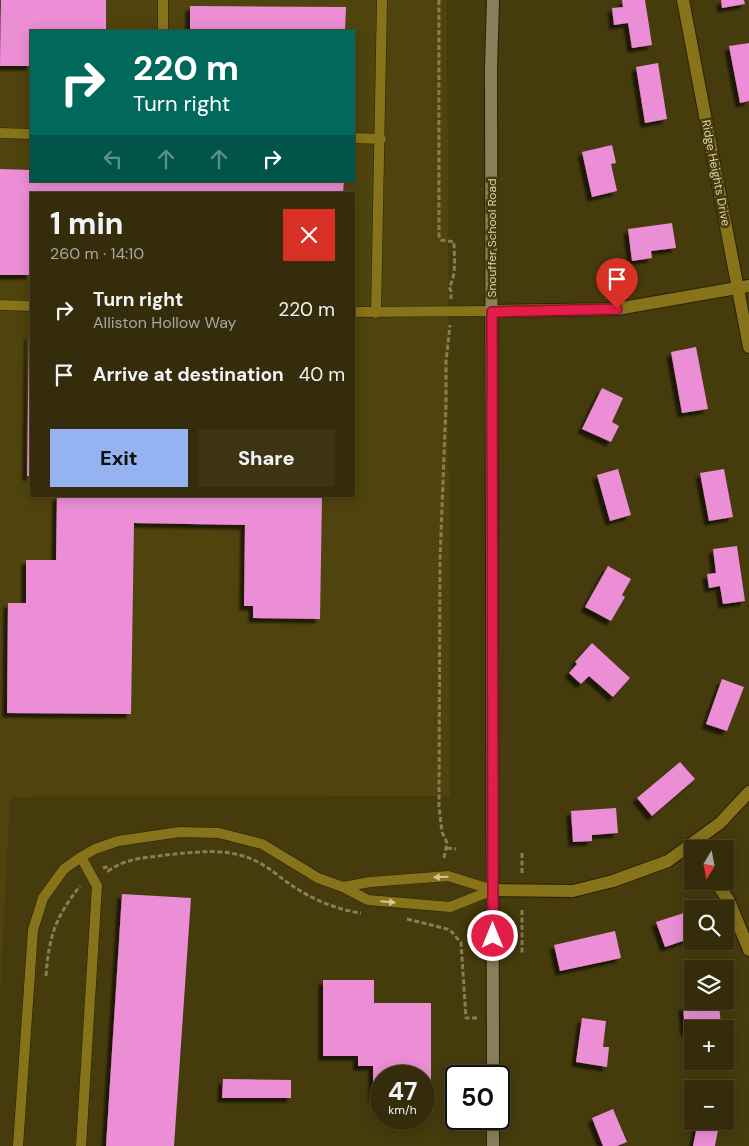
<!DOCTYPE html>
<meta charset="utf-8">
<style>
body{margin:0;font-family:"DM Sans",sans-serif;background:#3c3413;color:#f1f3f6;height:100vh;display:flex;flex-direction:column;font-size:19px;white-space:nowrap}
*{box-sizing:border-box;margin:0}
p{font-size:16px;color:#a9a79c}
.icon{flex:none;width:28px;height:28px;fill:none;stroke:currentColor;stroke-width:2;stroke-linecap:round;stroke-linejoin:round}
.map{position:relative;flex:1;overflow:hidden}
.details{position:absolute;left:30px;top:192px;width:325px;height:305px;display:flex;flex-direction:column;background:#342c0a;border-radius:0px;box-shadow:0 2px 12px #0003,0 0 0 1px #4e482b}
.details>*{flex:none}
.hud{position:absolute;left:30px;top:30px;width:325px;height:152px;border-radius:0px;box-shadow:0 2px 12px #0003,0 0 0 1px #4e482b;background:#00695c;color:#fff;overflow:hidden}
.needle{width:32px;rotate:190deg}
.controls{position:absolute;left:684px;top:840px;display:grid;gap:10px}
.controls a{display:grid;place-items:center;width:50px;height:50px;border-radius:0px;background:#342c0a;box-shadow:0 2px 12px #0003,0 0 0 1px #4e482b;font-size:25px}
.speed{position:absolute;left:370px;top:1065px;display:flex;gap:10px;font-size:25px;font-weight:700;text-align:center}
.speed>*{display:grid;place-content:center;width:65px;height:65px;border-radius:50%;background:#342c0a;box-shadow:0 2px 12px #0003,0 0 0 1px #4e482b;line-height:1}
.speed small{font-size:12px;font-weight:400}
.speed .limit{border:2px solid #111;border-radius:8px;background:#fff;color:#111}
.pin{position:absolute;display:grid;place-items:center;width:42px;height:42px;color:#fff;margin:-51px -21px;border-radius:50% 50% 50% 0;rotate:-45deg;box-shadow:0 0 5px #0007}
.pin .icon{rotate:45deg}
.me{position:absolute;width:55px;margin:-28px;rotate:0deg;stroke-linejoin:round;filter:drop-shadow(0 0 4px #0008)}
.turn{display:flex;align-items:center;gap:18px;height:105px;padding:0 20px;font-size:22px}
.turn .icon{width:65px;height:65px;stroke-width:2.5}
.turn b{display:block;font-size:35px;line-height:42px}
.lanes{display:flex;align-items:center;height:48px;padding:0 20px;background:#0003;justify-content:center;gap:25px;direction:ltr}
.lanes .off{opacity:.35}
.round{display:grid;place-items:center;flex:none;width:52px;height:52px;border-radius:0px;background:#3c3413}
.headline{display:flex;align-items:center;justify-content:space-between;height:85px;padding:0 20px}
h1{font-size:30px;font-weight:800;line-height:38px}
.action{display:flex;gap:10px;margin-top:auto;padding:10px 20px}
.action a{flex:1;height:58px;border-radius:0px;background:#95b2f1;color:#111;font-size:20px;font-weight:800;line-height:58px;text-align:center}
.action a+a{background:#3c3413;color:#f1f3f6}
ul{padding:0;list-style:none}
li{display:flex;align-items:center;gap:15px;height:65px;padding:0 20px}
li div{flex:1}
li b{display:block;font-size:19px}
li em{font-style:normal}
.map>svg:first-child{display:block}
</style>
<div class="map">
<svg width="749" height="1146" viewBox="0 0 749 1146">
<defs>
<filter id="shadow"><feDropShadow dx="-4.5" dy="4.5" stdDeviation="1" flood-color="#0009"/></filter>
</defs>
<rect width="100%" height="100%" fill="#453b0d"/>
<path fill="#4f430e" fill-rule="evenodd" d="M0,0H447L450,796L10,797L0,996ZM31,31H354V181H31ZM31,194H354V496H31Z"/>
<path fill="#eb8ed5" filter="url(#shadow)" d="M1,0H106V31H31V66H0Z
M622,0H645L652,45L632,48L628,23L614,25L612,8L623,7Z
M721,0H744L745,4L722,8Z
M190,6L346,7L345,31H190Z
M749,43V101L740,103L729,46Z
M658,63L667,119L645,123L636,67Z
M612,145L616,163L611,164L617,191L592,197L582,152Z
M0,169L31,170V181H344L343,194H31V275H0Z
M672,223L676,248L651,251L652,258L632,261L628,229Z
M29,335H31V476H27Z
M696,347L708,409L682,413L671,352Z
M602,388L623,398L612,422L619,426L611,442L582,429Z
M618,469L631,515L610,521L597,475Z
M724,469L733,517L709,521L700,473Z
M57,496H322L320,619L253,618V606H244L245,525L134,523L131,714L7,713L8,603H26V560H56Z
M737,546L745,601L723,604L720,586L709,588L707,574L716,573L713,549Z
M608,566L631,579L622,595L625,597L611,621L585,607Z
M592,643L630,678L613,697L589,676L581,684L569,673L577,664L575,662Z
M722,679L744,687L727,731L706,724Z
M680,762L695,779L652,816L637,798Z
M616,808L618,833L592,835V841L573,842L571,811Z
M122,894L191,898L174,1146H106Z
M687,912L692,929V938L665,947L656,922Z
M615,931L621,958L560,971L554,945Z
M323,980H374V1003H431V1097H424V1076H381V1097H373V1066H358V1056H323Z
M692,1001H719L721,1029H692V1031H685L683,1006L692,1005Z
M582,1018L606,1021L603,1047H609L607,1067L576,1062Z
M223,1079L291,1080V1098H222Z
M613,1109L627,1142L617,1146H603L592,1118Z
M697,1126L718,1130L715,1146H693Z"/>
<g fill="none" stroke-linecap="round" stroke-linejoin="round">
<defs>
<path id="lane" d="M163,31V0
M0,133L31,134
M354,138L381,139
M0,305L31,306
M354,312L492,311
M376,313L382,0
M18,1146L33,930L43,898L64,869L81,857L95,849L118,841L180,832L219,833L262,844L318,878L343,887L368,900L450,907L493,890L448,876L370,882L343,887
M81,1146L97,886L81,857"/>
<path id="street" d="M683,0L749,347
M492,311L617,309L749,286
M715,881L729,901L749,950
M493,890L573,891L613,881L668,861L720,823L749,792"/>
<path id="secondary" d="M493,1076L491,68L493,0
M493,1146V1119"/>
</defs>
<use href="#lane" stroke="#292207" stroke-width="11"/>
<use href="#street" stroke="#292207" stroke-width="14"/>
<use href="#secondary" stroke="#292207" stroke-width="14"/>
<path stroke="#887e53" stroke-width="3" stroke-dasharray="5 2.5" stroke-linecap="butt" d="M439,0V236L441,240L454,242C454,256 457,275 449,287L451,291V299
M447,848L456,849
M444,858L447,843L442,832L439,807L440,559L446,404V362L450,325
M103,868L106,867L108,871C114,867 121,863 129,861C141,857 154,857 166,855C197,852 227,847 256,861C270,868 282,879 294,887C314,900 338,910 361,913
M522,873V853
M522,910V954
M407,919L447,929L452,932L461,943L466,1018H477
M46,976C49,936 55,918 80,886"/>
<use href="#lane" stroke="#877319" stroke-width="10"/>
<use href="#street" stroke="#877319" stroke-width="12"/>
<use href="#secondary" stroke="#897f5b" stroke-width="12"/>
</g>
<defs><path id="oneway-solid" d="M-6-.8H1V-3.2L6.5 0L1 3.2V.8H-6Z" transform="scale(1.25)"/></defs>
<g fill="#d2c698">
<use href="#oneway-solid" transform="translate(441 877) rotate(178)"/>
<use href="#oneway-solid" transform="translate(388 902) rotate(5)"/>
</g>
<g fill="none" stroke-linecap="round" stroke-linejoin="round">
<defs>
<path id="route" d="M493,936L492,312L617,309"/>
</defs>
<use href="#route" stroke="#92132f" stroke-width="12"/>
<use href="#route" stroke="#e11d48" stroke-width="9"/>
</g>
<g text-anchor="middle" stroke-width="5" stroke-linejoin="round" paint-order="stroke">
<g font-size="12" fill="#dfd5ae" stroke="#453b0d">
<text transform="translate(716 173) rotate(79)" y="4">Ridge Heights Drive</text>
<text transform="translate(492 238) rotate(-90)" y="4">Snouffer School Road</text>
</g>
</g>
</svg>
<div class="controls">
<a><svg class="needle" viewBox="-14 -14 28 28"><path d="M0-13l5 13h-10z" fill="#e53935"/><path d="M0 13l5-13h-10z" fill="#a9a79c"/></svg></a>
<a><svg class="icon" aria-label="search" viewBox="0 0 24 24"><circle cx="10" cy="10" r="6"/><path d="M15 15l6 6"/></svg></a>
<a><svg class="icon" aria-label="layers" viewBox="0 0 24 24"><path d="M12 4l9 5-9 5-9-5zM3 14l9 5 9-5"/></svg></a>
<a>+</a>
<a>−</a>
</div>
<div class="speed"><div>47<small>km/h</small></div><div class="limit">50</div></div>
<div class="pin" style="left:617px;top:309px;background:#d93025"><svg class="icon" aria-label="arrive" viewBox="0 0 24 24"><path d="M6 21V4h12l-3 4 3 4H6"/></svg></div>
<svg class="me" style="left:493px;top:936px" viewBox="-20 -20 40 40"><circle r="17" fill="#e11d48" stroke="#fff" stroke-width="3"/><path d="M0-11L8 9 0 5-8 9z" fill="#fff"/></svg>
<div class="hud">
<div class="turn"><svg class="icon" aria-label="right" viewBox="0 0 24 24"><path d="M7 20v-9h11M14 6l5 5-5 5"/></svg><div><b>220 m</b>Turn right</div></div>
<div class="lanes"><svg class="icon off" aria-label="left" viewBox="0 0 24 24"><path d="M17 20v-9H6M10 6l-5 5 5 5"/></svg><svg class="icon off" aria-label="ahead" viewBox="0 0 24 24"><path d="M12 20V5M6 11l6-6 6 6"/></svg><svg class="icon off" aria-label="ahead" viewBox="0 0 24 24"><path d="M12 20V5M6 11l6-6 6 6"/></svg><svg class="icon" aria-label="right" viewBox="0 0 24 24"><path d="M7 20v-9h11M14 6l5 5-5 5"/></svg></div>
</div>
<section class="details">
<div class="headline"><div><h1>1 min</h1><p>260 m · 14:10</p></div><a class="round" style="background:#d93025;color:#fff"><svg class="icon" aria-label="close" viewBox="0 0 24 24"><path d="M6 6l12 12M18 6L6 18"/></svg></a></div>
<ul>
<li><svg class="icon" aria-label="right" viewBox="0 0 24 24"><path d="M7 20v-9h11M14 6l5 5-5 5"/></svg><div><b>Turn right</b><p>Alliston Hollow Way</p></div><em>220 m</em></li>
<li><svg class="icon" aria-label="arrive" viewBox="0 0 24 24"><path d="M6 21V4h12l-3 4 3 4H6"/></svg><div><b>Arrive at destination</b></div><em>40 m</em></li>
</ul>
<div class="action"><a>Exit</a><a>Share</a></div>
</section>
</div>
